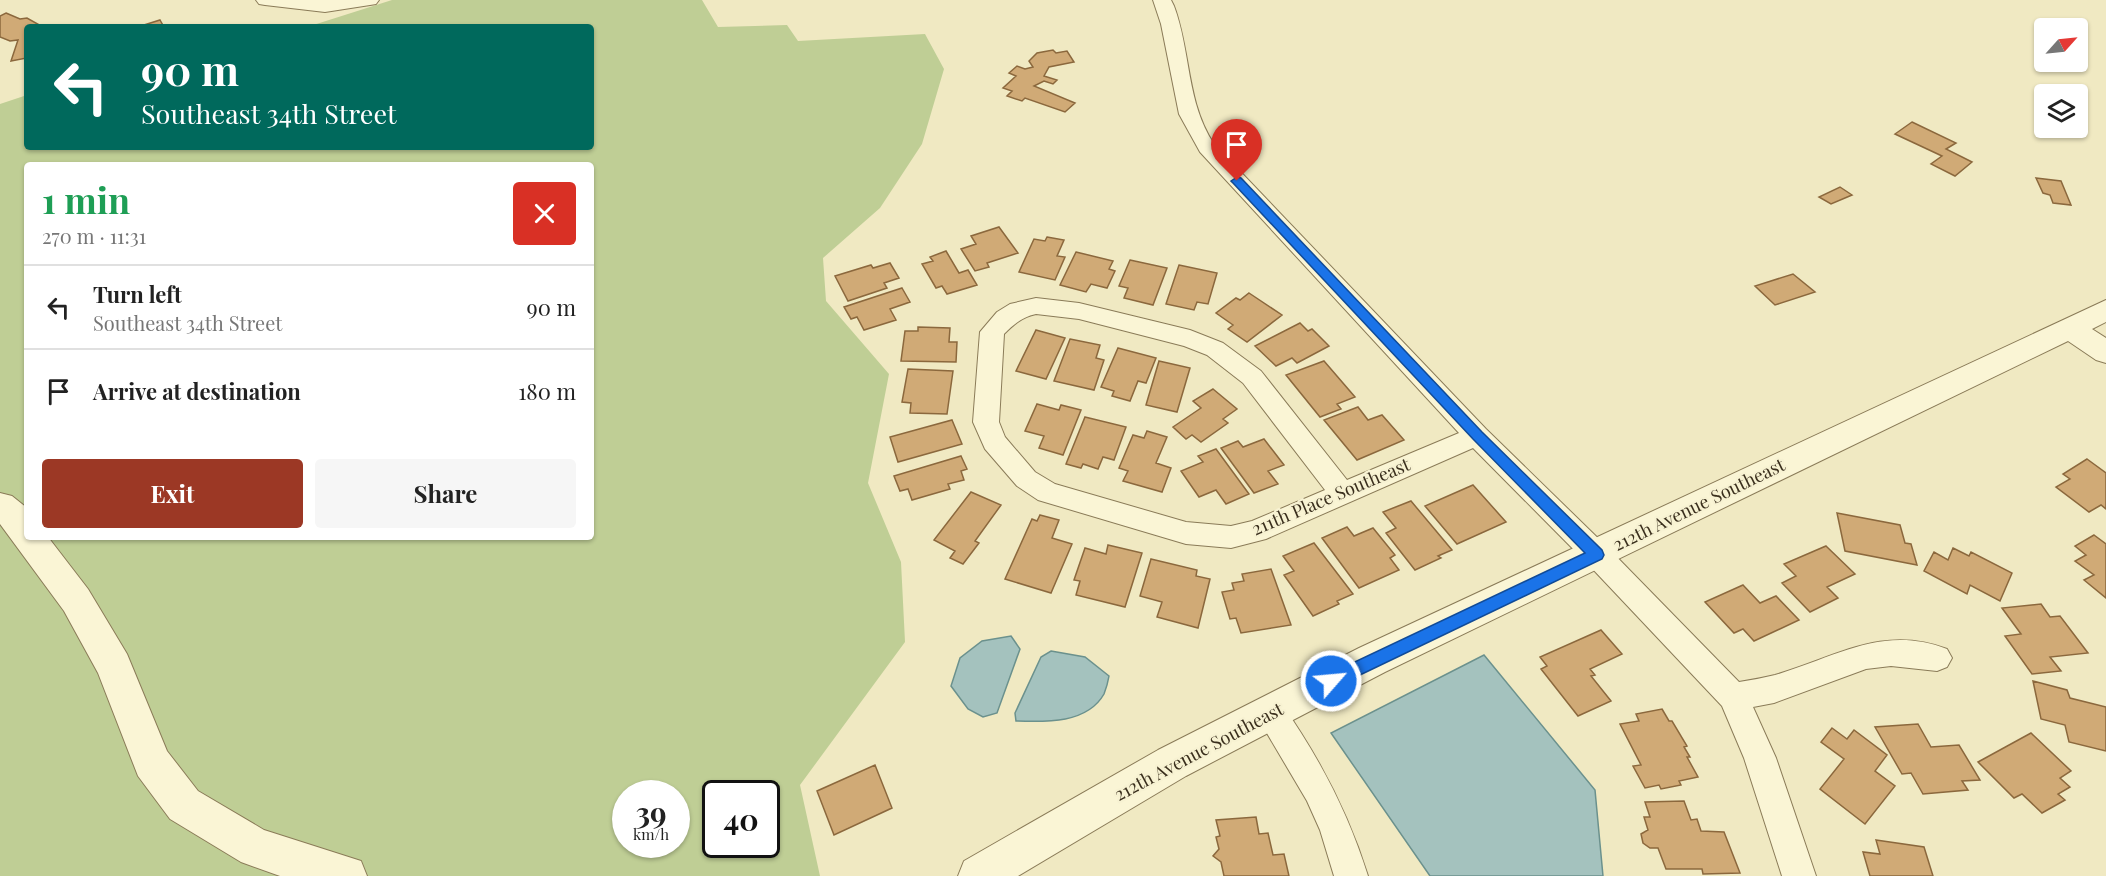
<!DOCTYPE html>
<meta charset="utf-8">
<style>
body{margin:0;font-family:"Playfair Display",serif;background:#f6f6f6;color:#222;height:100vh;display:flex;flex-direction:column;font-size:22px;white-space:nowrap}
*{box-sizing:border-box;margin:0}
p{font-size:20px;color:#767676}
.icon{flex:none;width:33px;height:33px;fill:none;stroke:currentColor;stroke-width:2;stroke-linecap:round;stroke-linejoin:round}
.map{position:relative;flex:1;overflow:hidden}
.side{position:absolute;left:24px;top:162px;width:570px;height:378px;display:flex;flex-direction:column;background:#fff;border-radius:6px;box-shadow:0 2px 4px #0004}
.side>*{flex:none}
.top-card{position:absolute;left:24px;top:24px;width:570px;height:126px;border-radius:6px;box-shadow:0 2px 4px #0004;background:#00695c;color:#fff;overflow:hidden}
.needle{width:39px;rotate:63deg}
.fabs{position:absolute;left:2034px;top:18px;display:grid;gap:12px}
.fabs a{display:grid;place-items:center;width:54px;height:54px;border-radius:6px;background:#fff;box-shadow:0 2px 4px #0004;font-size:30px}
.speed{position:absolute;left:612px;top:780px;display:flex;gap:12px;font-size:30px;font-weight:700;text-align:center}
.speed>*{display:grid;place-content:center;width:78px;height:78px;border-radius:50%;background:#fff;box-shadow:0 2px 4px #0004;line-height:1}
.speed small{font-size:15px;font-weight:400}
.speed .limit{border:3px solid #111;border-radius:9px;background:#fff;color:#111}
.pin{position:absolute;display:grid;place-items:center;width:51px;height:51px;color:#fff;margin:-62px -26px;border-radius:50% 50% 50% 0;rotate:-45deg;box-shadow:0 0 6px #0007}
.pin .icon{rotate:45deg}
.me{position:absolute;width:66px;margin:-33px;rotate:63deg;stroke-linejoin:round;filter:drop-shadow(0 0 4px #0008)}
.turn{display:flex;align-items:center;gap:21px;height:126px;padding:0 18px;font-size:27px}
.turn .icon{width:78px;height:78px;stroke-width:2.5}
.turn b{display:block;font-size:42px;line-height:51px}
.round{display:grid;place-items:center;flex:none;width:63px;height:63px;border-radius:6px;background:#f6f6f6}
.overview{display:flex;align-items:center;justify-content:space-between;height:102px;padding:0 18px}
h1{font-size:36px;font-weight:700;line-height:45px;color:#1e9e55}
.primary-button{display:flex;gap:12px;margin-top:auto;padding:12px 18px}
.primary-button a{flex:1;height:69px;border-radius:6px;background:#9c3825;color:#fff;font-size:24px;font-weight:700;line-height:69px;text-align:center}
.primary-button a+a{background:#f6f6f6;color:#222}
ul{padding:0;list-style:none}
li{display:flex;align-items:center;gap:18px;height:84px;padding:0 18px;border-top:2px solid #e0e0e0}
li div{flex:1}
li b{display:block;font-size:22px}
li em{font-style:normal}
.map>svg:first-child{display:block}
</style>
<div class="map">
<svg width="2106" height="876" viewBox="0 0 2106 876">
<rect width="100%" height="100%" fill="#f0e9c2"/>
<path fill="#bfce95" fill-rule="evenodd" d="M392,0H702L718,27L787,25L798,41L925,34L944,69L922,144L880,208L823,258L826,301L889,374L868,483L901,562L905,642L800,785L820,876H0V104L27,95V147H591V27H307ZM27,165H591V537H27ZM626,794H676V844H626ZM716,794H766V844H716Z"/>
<path fill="#a4c2be" stroke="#6b918d" stroke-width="1.5" d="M1011,636L1020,649L997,713L983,717L968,709L951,686L960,658L982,641Z
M1051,651L1085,657L1109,676C1108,682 1106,689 1104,694C1087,724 1045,722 1016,721L1015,713L1041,657Z
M1484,655L1595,790L1603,876H1430L1331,733Z"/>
<path fill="#d0aa76" stroke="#8b683d" stroke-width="1.5" d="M6,13L20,19L27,18L43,27H27V58L11,61L18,40L10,41L0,37V16Z
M160,20L164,27L144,25Z
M1053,50L1056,53L1067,51L1074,62L1049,67L1044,76L1057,80L1053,84L1044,81L1034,86L1075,103L1065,112L1025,98L1022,101L1007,96L1012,91L1003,88L1016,76L1009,73L1017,66L1025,69L1033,67L1029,61L1037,53Z
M1912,122L1956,143L1946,149L1972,162L1955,176L1931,164L1942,156L1895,134Z
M2036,178L2061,181L2071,205L2053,203L2050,195L2043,193Z
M1840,187L1852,195L1831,204L1819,197Z
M999,227L1018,253L987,263L989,267L975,271L961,249L976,244L971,236Z
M1047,237L1064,240L1057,256L1065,257L1055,280L1019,272L1034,239L1045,241Z
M946,251L959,273L968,270L977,285L947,294L942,286L936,288L922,264L933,261L930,257Z
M1076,252L1113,261L1109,269L1115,271L1107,288L1091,284L1086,292L1060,285Z
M1130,260L1167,268L1153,305L1124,298L1128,288L1119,286Z
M890,263L899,278L884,283L887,288L848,301L835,276L871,265L873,268Z
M1179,265L1217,273L1208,304L1197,302L1194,310L1166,304Z
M1793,274L1815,292L1775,305L1755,286Z
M902,288L910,302L890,309L896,320L864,330L857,317L851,319L844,307Z
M1249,293L1282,315L1247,342L1228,329L1233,325L1216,313L1236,298L1240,300Z
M1300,323L1308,331L1312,329L1329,346L1297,363L1292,358L1276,366L1255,346Z
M918,327L950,328L949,342H957L956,362L901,361L905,331H918Z
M1036,330L1065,338L1046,379L1016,371Z
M1070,339L1100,345L1096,358L1104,360L1094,390L1054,381Z
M1118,348L1156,358L1146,383L1138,381L1130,401L1112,396L1114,391L1101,387Z
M1159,361L1190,368L1177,412L1146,405Z
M1324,361L1355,397L1337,404L1341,409L1320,417L1286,375Z
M908,369L953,371L947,414L910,413L911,403L902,402Z
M1213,389L1237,409L1223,419L1228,423L1201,442L1192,435L1186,439L1173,427L1201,408L1193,401Z
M1037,404L1059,410L1061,405L1081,410L1063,455L1039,448L1044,436L1025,431Z
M1358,407L1368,420L1382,415L1404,440L1357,460L1324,420Z
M1085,417L1126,427L1114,460L1103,457L1098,469L1083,464L1081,468L1066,464Z
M952,420L962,444L898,462L890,437Z
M1147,431L1167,437L1156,463L1171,468L1162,492L1123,481L1128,471L1119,468L1133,435L1144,438Z
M1264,439L1284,465L1268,471L1278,484L1254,493L1221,448L1238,441L1243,447Z
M1216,449L1249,494L1226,504L1216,490L1199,497L1181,471L1203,462L1198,456Z
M961,456L967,469L961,471L964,480L948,484L950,489L912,500L908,489L900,491L894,476Z
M2087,459L2106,473V509L2101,505L2089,512L2056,487L2070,479L2063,474Z
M1473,485L1506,522L1457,544L1425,506Z
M971,492L1001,505L975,541L979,543L963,564L950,558L955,551L934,540Z
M1411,501L1452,550L1438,556L1441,558L1415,570L1386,533L1396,528L1383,512Z
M1837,513L1900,525L1905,543L1911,544L1917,565L1845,551Z
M1040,515L1059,520L1052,538L1072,544L1051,593L1005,579L1032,519L1037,521Z
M1347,527L1354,536L1373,528L1395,555L1390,558L1399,570L1359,588L1322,538Z
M2094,535L2106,544V598L2084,580L2094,575L2075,561L2086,555L2075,546Z
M1314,543L1353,594L1337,601L1339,604L1313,616L1284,575L1294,571L1283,556Z
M1108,545L1142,553L1125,607L1076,595L1080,581L1074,580L1085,548L1106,554Z
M1826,546L1855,574L1827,587L1838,598L1810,612L1782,583L1796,576L1784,564Z
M1953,548L1969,556L1971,552L2012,573L2000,601L1970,585L1967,594L1924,571L1934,552L1948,560Z
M1151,559L1197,570L1196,576L1210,579L1198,628L1157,617L1162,602L1140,596Z
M1271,569L1291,625L1241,633L1236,618L1230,619L1222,592L1234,590L1232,583L1244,581L1242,574Z
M1743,585L1760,603L1776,596L1799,620L1754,641L1743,629L1734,633L1705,602Z
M2041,604L2050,617L2060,616L2088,653L2050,657L2061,671L2032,674L2005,636L2021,634L2002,608Z
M1601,630L1622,654L1590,669L1595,675L1591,676L1611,701L1578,716L1541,669L1547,666L1540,657Z
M2033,681L2067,690L2070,698L2106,707V751L2069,742L2065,725L2041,719Z
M1662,709L1669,721H1672L1687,746L1684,747L1690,757H1687L1698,777L1679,781L1681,785L1661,789L1659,785L1645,788L1633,766L1641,765L1620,724L1639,721L1636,714Z
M1918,724L1931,747L1959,745L1980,780L1962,781L1968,790L1923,794L1911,773L1902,774L1875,727Z
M1832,728L1847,739L1854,730L1887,755L1875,771L1895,786L1865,824L1820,789L1844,759L1821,742Z
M2031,733L2071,771L2060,778L2070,787L2058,794L2065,800L2042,813L2022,794L2014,798L1978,762Z
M875,765L892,808L834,835L817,791Z
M1684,801L1691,820L1697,819L1701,831L1724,832L1740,873L1703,874L1702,869H1666L1658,848H1650L1643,843L1641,834L1648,830L1644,817H1650L1645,802Z
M1256,817L1259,834L1268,833L1273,855L1284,854L1289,876H1224L1221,862L1213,856L1219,849L1216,837L1220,836L1216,820Z
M1876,840L1924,847L1933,876H1870L1863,852L1880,854Z"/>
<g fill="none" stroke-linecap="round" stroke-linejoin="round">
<defs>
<path id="minor" d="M256,0H379L376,4L370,5L325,12L265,5L259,4Z
M1153,0H1171L1174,6C1191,51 1186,102 1214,144L1486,429L1607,547L1739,682C1751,680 1763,678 1775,675C1835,658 1882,624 1947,649L1952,658L1947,667L1937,671L1891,666L1866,669L1774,703L1753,707L1776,758L1816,876H1782L1744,758L1722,706L1587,563L1473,448L1266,539L1231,548L1186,544L1038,500L1017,486L985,449L973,422L980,332L997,312L1010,304L1036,298L1079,303L1190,330L1223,343L1261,371L1347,480L1459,433L1200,152L1179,114L1161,24ZM1036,314L1079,319L1184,346L1207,355L1243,383L1325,490L1252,521L1231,526L1186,522L1055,484L1035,472L1005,437L999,422L1004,334C1014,324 1022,317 1036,314Z
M1270,699L1281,703C1319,757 1348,812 1368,876H1334L1320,830L1307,801L1255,713L1259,703Z"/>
<path id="tertiary" d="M2106,300V322L2092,329L2106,338V363L2096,360L2068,341L1385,672L1186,776L1018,876H958L964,861L1158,750L1359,648Z
M0,493L12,496L27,508V537H48L88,589L127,654L167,751L198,791L264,830L361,861L367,876H280L241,862L170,819L138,776L98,673L64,611L0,524Z"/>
</defs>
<use href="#minor" stroke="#8a7b58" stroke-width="2"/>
<use href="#tertiary" stroke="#8a7b58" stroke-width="2"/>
<use href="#minor" fill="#faf5d5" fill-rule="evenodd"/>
<use href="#tertiary" fill="#faf5d5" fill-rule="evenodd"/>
</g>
<path fill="#1a73e8" stroke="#114b97" stroke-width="1.5" d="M1237,177L1241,178L1482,432L1602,550L1604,555L1602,559L1337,686L1331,688L1325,686L1323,681L1325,676L1585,553L1473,439L1233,183L1231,181Z"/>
<g text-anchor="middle" stroke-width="4.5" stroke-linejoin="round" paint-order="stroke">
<g font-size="18" fill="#3a2f1d" stroke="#f7f2d2">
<text transform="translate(1331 497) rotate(-23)" y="6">211th Place Southeast</text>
<text transform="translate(1699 505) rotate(-26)" y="6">212th Avenue Southeast</text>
<text transform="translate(1199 752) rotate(-28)" y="6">212th Avenue Southeast</text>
</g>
</g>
</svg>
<div class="fabs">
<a><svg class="needle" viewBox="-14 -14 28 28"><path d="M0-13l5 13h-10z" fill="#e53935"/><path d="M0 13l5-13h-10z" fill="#767676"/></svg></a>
<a><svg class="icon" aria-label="layers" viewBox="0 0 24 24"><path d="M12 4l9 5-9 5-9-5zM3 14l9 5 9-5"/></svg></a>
</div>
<div class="speed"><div>39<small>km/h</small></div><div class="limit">40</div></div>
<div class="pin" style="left:1237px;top:181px;background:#d93025"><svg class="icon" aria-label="arrive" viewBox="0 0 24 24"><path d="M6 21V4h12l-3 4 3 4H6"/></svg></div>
<svg class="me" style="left:1331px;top:681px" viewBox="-20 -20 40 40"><circle r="17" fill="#1a73e8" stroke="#fff" stroke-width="3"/><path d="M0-11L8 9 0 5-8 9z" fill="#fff"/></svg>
<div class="top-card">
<div class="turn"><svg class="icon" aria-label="left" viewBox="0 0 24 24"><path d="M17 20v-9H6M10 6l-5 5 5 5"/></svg><div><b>90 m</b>Southeast 34th Street</div></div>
</div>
<section class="side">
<div class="overview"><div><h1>1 min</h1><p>270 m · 11:31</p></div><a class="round" style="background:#d93025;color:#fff"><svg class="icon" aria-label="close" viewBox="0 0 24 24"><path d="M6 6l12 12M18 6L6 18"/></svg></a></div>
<ul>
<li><svg class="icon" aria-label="left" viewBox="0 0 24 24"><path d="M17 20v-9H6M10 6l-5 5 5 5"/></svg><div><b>Turn left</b><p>Southeast 34th Street</p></div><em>90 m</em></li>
<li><svg class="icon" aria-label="arrive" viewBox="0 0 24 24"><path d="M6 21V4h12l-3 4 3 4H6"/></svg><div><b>Arrive at destination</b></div><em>180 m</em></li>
</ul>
<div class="primary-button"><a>Exit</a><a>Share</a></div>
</section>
</div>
